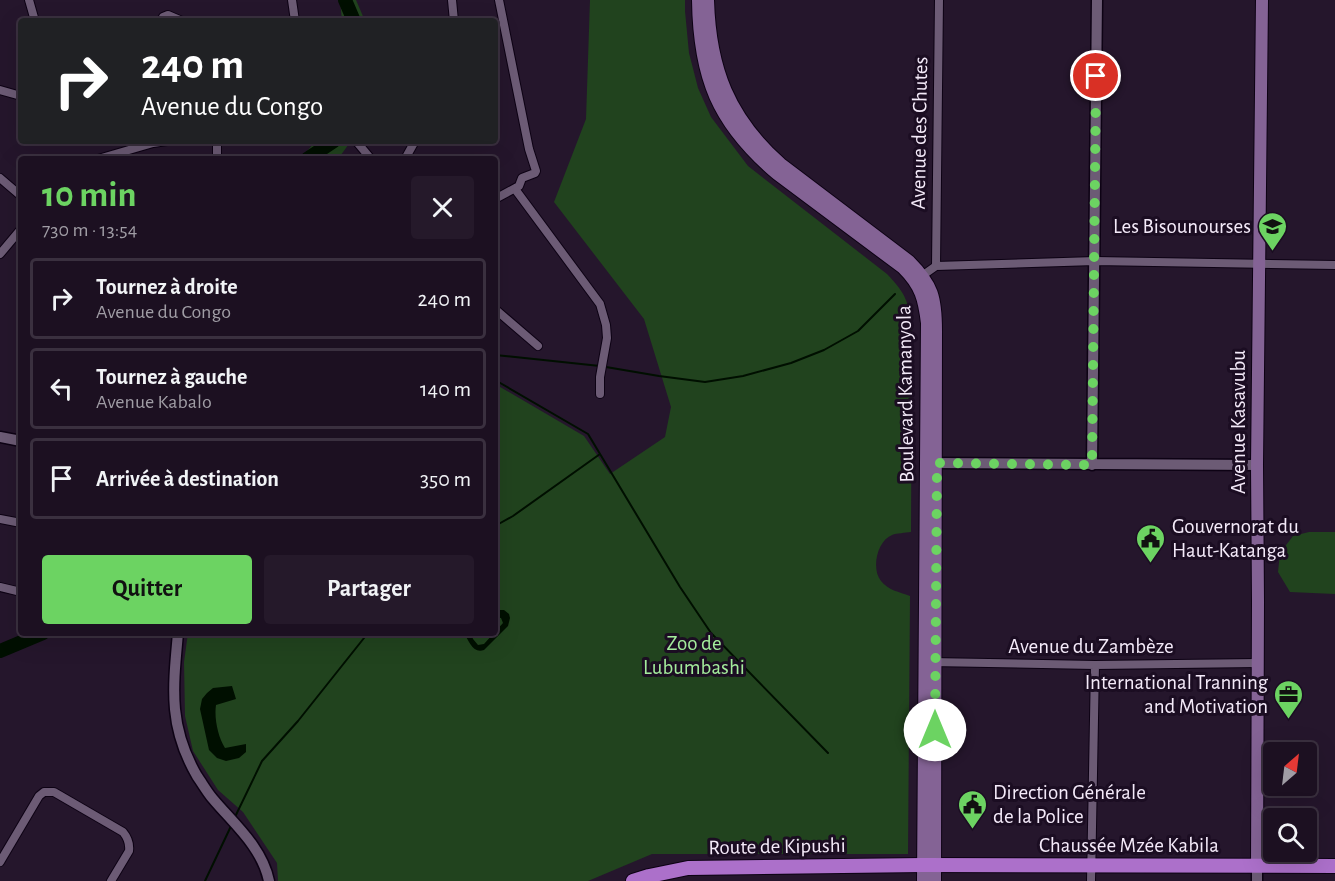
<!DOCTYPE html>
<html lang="fr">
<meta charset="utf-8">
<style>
body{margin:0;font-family:"Alegreya Sans",sans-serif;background:#25192a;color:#f1f3f6;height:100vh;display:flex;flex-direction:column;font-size:22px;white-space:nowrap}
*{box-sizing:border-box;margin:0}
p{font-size:20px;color:#a09da5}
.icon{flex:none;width:33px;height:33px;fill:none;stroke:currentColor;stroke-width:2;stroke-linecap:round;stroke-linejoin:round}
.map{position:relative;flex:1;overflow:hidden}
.side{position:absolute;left:18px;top:156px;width:480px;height:480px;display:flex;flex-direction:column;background:#1c1021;border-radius:6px;box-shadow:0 6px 24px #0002,0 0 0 2px #3a303f}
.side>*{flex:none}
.banner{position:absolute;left:18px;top:18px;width:480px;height:126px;border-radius:6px;box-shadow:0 6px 24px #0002,0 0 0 2px #3a303f;background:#202124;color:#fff;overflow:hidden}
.needle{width:39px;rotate:28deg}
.fabs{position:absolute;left:1263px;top:742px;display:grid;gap:12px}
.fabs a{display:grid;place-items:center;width:54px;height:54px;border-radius:6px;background:#1c1021;box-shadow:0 6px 24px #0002,0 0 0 2px #3a303f;font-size:30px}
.pin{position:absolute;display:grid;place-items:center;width:51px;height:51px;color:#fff;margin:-26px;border:3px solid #fff;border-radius:50%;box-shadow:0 2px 6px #0007}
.me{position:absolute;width:66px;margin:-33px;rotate:0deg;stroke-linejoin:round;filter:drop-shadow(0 0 4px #0008)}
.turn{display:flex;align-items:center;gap:21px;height:126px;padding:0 24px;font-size:27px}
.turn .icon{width:78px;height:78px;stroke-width:2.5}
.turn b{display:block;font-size:42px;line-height:51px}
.round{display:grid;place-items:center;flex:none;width:63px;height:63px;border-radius:6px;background:#25192a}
.overview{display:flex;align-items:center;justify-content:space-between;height:102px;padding:0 24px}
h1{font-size:36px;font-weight:700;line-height:45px;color:#6cd362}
.button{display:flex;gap:12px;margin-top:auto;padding:12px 24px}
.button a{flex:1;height:69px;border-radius:6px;background:#6cd362;color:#111;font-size:24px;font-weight:700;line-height:69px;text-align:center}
.button a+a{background:#25192a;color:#f1f3f6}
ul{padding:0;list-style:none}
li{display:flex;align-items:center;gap:18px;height:81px;margin:0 12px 9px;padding:0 12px;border:3px solid #3a303f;border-radius:6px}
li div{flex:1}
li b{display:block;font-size:22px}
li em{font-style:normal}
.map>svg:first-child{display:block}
</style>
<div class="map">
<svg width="1335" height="881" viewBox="0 0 1335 881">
<rect width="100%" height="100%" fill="#25162c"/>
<path fill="#21431e" d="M340,0H356L365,21H342Z
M590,0H685V11L689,53L698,88L711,117L748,166L887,274C907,295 908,301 912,329L911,532C905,533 897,533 892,535C877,541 871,569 881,581C888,590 899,592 910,596L908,854H652L588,881H278L277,863L243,812L218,790L193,751L185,716L184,662L188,633H495V384L584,436L610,474L665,437L671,407L644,319L554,202L586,119Z
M316,141H351L338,159H300Z
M1309,532H1335V594L1290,592L1278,572L1280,553L1293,536Z"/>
<path fill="#000f00" d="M495,610H504L509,614L510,618L508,626L484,650C473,654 469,641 464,633H471L473,639L478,645L484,644L503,623L501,618L495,617Z
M232,686L236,699L216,705C214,718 218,737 225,748L246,744V752L239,758L226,761L217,758L209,750L200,709L202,699L207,693L213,688Z"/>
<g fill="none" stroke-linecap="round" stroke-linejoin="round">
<path stroke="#000f00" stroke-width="2" d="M495,355L600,366
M606,367L659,376L705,382L743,376L791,363L824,350L858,331L895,294
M495,380L588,434L680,587L711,633L828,753
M495,526L513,516L600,454
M234,819L262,761L298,721L368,633
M205,881L232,824"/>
<path stroke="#000f00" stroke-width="14" d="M345,0L354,21
M307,159L334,141
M0,651L43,633"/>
<defs>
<path id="minor" d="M29,0L35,21
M292,0L295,21
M452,0L454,21
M161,21L163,17L168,15L182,21
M0,90L21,96
M217,141V159
M356,141L371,159
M98,159L153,143L167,141
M405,159L415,141
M0,178L21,196
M515,189L600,304L606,325L607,338L600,377V394
M495,199L519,186L522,178L535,173L536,171L529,149L499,0
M0,254L21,229
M936,266L939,0
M919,278L936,266L1095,261L1335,265
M495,309L538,346
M0,519L21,523
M0,587L21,592
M930,662L1095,665L1257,663
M0,862L39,796L44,792H54L123,832C128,838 130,843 129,851L111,881
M1091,881L1095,665"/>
<path id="tertiary" d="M0,437L21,441
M930,463L1257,465
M1092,465L1097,0
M178,633C173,688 168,726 197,776C202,783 207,792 213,799C234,824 262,847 269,881
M1257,881V866"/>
<path id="secondary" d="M698,0C699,77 717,123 777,174L903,268C921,286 924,299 927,323L923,881
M708,0C710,69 729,118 781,164L909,261C933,285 936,298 936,331L935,881
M1257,866L1258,602L1257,465L1262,0"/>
<path id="trunk" d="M633,881L649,876L688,868L923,865L1335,866"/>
</defs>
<use href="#minor" stroke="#0d0214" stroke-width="10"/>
<use href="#tertiary" stroke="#0d0214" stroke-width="13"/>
<use href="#secondary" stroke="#0d0214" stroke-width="14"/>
<use href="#trunk" stroke="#0d0214" stroke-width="16"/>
<use href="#minor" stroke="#6c5b75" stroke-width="8"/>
<use href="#tertiary" stroke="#6c5b75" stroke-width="10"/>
<use href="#secondary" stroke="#846395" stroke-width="12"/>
<use href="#trunk" stroke="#ac70ca" stroke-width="14"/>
</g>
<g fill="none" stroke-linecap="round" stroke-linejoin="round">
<path stroke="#6cd362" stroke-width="10" stroke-dasharray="0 18" d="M935,730L937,463L1092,465L1096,76"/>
</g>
<defs>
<symbol id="school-pin" viewBox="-11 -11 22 30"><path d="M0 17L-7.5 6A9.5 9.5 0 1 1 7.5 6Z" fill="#6cd362" stroke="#1b0d22"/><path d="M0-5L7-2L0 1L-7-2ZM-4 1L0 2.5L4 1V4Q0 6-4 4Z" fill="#111"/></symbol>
<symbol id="civic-pin" viewBox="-11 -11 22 30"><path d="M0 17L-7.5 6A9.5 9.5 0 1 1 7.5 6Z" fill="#6cd362" stroke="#1b0d22"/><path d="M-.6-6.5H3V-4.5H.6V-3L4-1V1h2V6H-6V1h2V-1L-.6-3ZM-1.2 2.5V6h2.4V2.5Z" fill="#111"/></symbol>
<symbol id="office-pin" viewBox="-11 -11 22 30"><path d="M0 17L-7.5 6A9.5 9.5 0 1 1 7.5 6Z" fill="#6cd362" stroke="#1b0d22"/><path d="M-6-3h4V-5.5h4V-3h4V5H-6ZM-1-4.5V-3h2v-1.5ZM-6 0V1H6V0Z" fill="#111"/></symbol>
</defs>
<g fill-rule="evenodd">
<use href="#school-pin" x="1256" y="210" width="33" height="45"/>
<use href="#civic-pin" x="1134" y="522" width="33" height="45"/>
<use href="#office-pin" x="1272" y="678" width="33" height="45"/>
<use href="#civic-pin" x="956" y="788" width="33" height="45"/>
</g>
<g text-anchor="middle" stroke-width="6" stroke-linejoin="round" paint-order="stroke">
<g font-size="21" fill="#f4eaf9" stroke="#1b0d22">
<text transform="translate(919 133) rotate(-89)" y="7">Avenue des Chutes</text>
<text transform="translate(905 394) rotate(-91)" y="7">Boulevard Kamanyola</text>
<text transform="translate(1238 422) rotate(-90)" y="7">Avenue Kasavubu</text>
<text x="1091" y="653">Avenue du Zambèze</text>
<text x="1129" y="852">Chaussée Mzée Kabila</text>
<text transform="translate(777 846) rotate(-1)" y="7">Route de Kipushi</text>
</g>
<g font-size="21" fill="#f4eaf9" stroke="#1b0d22" text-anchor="end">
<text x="1251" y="233">Les Bisounourses</text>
<text x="1172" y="533" text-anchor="start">Gouvernorat du<tspan x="1172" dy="24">Haut-Katanga</tspan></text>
<text x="1268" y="689">International Tranning<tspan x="1268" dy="24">and Motivation</tspan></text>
<text x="993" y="799" text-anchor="start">Direction Générale<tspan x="993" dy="24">de la Police</tspan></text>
</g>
<g font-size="21" fill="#a4ec9c" stroke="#1b0d22">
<text x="694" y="650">Zoo de<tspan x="694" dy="24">Lubumbashi</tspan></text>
</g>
</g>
</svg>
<div class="fabs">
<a><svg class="needle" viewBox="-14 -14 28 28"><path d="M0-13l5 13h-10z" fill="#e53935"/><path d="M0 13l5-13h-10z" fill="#a09da5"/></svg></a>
<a><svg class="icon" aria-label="search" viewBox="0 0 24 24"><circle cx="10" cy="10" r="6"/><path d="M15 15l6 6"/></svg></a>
</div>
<div class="pin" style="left:1096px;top:76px;background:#d93025"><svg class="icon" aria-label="arrive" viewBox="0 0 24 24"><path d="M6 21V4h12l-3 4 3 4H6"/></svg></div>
<svg class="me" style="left:935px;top:730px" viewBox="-20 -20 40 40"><circle r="19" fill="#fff"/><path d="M0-13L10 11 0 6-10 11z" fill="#6cd362"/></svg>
<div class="banner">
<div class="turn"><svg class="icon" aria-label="right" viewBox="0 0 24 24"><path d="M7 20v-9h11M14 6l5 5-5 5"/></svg><div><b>240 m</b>Avenue du Congo</div></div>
</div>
<section class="side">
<div class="overview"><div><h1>10 min</h1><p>730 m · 13:54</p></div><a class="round"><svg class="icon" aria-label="close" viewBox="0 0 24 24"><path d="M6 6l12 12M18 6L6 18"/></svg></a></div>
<ul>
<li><svg class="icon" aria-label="right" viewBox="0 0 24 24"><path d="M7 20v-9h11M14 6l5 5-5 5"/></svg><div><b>Tournez à droite</b><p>Avenue du Congo</p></div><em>240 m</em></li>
<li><svg class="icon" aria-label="left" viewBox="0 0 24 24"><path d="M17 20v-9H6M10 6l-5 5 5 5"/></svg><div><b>Tournez à gauche</b><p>Avenue Kabalo</p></div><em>140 m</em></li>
<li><svg class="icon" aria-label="arrive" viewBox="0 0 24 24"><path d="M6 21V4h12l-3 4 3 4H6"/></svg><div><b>Arrivée à destination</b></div><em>350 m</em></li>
</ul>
<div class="button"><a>Quitter</a><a>Partager</a></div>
</section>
</div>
